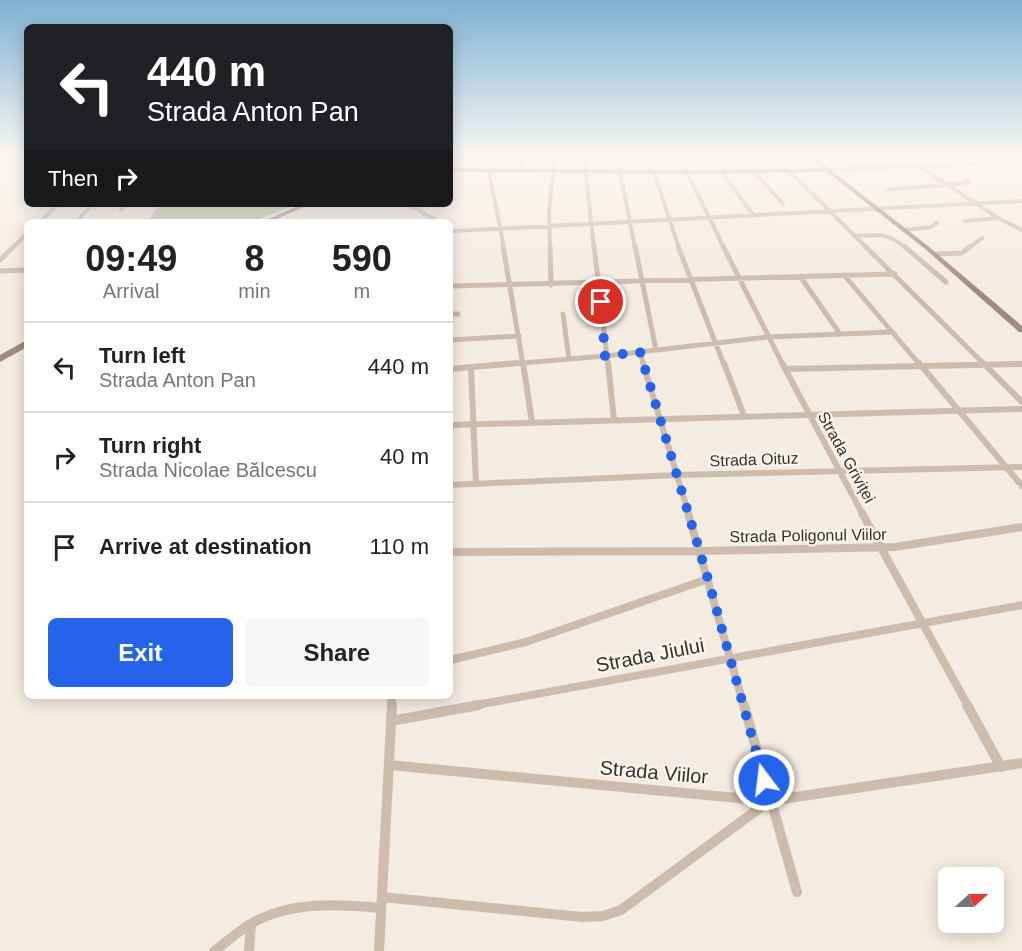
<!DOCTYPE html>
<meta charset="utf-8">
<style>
body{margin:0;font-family:Arial,sans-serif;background:#f6f6f6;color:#222;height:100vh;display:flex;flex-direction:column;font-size:22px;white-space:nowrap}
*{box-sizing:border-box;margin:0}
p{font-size:20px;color:#767676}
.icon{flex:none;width:33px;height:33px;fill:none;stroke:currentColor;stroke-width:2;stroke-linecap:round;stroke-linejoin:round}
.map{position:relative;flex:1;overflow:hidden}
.drawer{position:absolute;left:24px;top:219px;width:429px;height:480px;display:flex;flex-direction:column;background:#fff;border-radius:9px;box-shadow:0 3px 15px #0003}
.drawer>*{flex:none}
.top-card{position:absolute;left:24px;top:24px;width:429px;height:183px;border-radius:9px;box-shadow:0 3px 15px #0003;background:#202124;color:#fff;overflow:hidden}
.needle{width:39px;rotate:69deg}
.controls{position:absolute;left:938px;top:867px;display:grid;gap:12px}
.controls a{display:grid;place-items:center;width:66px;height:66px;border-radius:9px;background:#fff;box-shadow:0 3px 15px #0003;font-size:30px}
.pin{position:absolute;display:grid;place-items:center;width:51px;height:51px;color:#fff;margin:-26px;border:3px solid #fff;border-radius:50%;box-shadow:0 2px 6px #0007}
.me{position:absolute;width:66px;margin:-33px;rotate:345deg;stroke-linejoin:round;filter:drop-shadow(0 0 4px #0008)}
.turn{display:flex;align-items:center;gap:21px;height:126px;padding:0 24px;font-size:27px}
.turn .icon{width:78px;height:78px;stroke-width:2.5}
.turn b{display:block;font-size:42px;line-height:51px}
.then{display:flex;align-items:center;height:57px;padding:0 24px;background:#0003;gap:12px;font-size:22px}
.eta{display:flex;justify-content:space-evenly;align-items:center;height:102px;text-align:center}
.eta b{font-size:36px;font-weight:800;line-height:42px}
.action{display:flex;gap:12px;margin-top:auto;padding:12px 24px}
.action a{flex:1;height:69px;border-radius:9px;background:#2563eb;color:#fff;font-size:24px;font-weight:800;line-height:69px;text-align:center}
.action a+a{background:#f6f6f6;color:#222}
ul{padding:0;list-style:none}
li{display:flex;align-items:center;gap:18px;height:90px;padding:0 24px;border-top:2px solid #e0e0e0}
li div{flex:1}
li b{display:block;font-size:22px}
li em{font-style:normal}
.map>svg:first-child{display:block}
</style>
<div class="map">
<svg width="1022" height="951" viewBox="0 0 1022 951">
<rect width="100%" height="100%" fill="#f4ebe1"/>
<path fill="#b8c4a0" d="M165,204H297L252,222H151Z"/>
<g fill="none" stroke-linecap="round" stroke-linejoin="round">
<path stroke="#cdbbac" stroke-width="4" d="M584,156L594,248
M617,156L635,248
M679,156L724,248
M740,156C754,173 769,188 783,204
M774,156L867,248
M904,156L998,218L1022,230
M827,170L1016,162
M489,171L504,248
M522,171L523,156
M654,172L679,248
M722,172L753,215
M886,190L968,183L966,181
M408,204L439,222
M121,210L126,204
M965,221L998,218
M40,222L58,204
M76,222L93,204
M149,222L163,204
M904,230L931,227L937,223
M454,231L1022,201
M856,236C879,235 887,232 906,248
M12,248L27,234
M550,248L549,210L555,156
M969,248L982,238"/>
<path stroke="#cdbbac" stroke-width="5" d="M503,246L523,365
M550,246L551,285
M594,246L608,365
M635,246L656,350
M678,246L724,365
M723,246L783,365
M865,246L985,365
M904,246L946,282
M935,254L962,253L971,246
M0,260L14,246
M0,271L27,270
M844,275L920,365
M800,276L840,334
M450,286L895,274
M450,314H458
M563,314L569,359
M450,340L519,336
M640,352L644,365
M499,365L605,356L769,337L891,332
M981,365L1022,364"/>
<path stroke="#cdbbac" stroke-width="6" d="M523,363L532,422
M608,363L614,420
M643,363L689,515
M724,363L744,416
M782,363L863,515
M919,363L1022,486
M983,363L1022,402
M471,368L476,484
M450,369L517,363
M785,369L1022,364
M450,425L1022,409
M450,485L677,475L1022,467"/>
<path stroke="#cdbbac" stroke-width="8" d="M688,513L744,706
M862,513L968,706
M450,552L700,551L895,547L1022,527
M450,660L526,642L708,579
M391,706L392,696
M471,706L1022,605"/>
<path stroke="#cdbbac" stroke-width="10" d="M744,705L797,892
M967,705L1001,767
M391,721L479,705
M389,765L769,801L1022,763
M382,897L582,917L603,916L621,910L769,801
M214,951C227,942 238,931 252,923C291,901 338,904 381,908
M249,951L251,924
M379,951L392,705"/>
<path fill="#a18a7d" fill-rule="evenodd" d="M469,156H479L450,164V160Z
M807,156H813L928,246L1022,326V332H1019L924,248L827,172L687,174L450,172V168L687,170L822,168Z
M302,204H310L270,222H262Z
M27,340V347L0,362V355Z"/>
</g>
<linearGradient id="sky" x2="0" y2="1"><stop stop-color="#7eb2d2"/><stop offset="0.54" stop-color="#faf6f2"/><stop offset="1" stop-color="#faf6f2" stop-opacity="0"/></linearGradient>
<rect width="1022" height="289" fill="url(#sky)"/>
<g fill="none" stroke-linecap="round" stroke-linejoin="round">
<path stroke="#2563eb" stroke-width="10" stroke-dasharray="0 18" d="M601,302L605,356L640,352L708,579L764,780"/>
</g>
<g text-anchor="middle" stroke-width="4.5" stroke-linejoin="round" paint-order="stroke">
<g font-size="16" fill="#3b302b" stroke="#fbf5ee">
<text transform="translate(847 457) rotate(61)" y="6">Strada Griviței</text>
<text transform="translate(754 459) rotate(-2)" y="6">Strada Oituz</text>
<text transform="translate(808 535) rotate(-1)" y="6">Strada Poligonul Viilor</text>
</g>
<g font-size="20" fill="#3b302b" stroke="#fbf5ee">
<text transform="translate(650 655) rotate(-11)" y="7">Strada Jiului</text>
<text transform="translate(654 772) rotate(5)" y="7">Strada Viilor</text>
</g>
</g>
</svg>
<div class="controls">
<a><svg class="needle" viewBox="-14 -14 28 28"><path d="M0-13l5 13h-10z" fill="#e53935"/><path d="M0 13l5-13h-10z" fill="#767676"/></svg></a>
</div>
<div class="pin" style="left:601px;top:302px;background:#d93025"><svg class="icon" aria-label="arrive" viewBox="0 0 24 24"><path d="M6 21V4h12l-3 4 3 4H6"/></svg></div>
<svg class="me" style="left:764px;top:780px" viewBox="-20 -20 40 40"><circle r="17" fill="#2563eb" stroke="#fff" stroke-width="3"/><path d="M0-11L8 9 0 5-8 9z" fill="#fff"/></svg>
<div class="top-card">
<div class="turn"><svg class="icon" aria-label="left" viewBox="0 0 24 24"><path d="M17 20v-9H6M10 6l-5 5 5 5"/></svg><div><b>440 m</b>Strada Anton Pan</div></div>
<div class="then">Then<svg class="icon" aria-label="right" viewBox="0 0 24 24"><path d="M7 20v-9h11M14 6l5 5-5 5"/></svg></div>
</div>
<section class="drawer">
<div class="eta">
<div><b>09:49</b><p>Arrival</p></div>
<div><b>8</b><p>min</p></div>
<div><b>590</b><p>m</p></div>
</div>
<ul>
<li><svg class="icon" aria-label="left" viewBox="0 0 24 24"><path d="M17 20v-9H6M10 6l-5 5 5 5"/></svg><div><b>Turn left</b><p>Strada Anton Pan</p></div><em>440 m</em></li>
<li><svg class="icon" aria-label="right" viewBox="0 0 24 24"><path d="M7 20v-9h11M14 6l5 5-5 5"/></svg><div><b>Turn right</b><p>Strada Nicolae Bălcescu</p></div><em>40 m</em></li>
<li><svg class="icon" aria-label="arrive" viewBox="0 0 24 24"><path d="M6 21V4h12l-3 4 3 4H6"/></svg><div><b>Arrive at destination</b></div><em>110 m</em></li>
</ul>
<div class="action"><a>Exit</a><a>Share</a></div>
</section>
</div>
